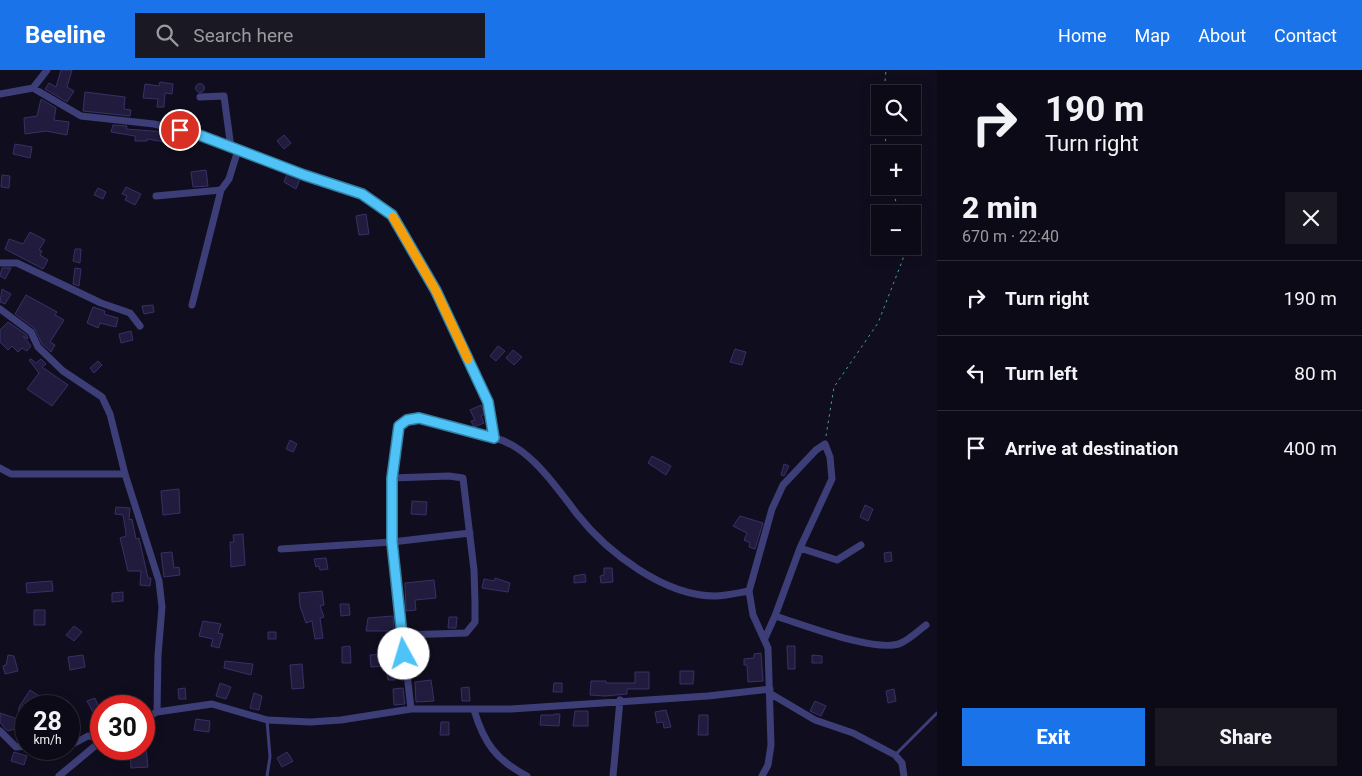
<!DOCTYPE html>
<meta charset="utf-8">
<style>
body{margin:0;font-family:Roboto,sans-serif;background:#1a1823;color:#f1f3f6;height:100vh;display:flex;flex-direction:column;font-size:19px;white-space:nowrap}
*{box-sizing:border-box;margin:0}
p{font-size:16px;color:#9a9aa1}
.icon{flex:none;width:28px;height:28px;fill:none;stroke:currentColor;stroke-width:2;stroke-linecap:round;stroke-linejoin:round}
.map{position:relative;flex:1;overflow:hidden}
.sheet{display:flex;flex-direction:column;background:#0c0a16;width:425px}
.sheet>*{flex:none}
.guide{background:#0c0a16;color:#f1f3f6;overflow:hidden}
.tools{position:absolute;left:871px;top:15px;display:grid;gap:10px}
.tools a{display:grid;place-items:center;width:50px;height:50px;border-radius:0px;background:#0c0a16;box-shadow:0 2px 12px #0003,0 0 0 1px #2c2b35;font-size:25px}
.speed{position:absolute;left:15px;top:625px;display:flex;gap:10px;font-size:25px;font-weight:700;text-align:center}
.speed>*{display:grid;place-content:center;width:65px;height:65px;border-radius:50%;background:#0c0a16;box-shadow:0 2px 12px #0003,0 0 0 1px #2c2b35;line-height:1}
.speed small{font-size:12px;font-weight:400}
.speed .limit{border:8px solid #d22;background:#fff;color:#111}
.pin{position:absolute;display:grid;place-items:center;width:42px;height:42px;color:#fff;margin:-21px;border:2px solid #fff;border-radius:50%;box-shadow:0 1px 5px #0007}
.me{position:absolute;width:55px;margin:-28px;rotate:354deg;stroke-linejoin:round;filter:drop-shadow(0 0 4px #0008)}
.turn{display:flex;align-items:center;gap:18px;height:105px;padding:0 25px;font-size:22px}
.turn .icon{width:65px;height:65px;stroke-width:2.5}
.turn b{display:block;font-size:35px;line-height:42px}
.round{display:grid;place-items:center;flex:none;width:52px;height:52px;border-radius:0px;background:#1a1823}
.headline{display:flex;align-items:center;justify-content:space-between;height:85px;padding:0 25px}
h1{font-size:30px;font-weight:800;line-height:38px}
.cta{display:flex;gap:10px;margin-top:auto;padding:10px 25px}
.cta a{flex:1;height:58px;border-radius:0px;background:#1a73e8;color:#fff;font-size:20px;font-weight:800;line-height:58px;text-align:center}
.cta a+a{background:#1a1823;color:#f1f3f6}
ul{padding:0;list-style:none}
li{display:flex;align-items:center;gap:15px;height:75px;padding:0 25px;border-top:1px solid #2c2b35}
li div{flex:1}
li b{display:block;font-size:19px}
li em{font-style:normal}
header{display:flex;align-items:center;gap:30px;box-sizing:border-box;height:70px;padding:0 25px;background:#1a73e8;color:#fff}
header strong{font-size:24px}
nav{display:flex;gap:28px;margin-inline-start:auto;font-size:18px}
.search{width:350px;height:45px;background:#1a1823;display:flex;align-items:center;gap:12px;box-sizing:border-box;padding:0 18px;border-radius:0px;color:#9a9aa1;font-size:19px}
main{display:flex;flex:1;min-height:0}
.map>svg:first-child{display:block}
</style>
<header>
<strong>Beeline</strong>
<div class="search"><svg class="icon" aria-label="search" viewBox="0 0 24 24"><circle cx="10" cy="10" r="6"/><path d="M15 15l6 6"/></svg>Search here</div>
<nav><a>Home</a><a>Map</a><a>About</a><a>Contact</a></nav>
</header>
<main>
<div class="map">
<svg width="937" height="706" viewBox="0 0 937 706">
<rect width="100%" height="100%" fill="#100e1e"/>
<path fill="#211c3d" stroke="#383067" d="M61,0H72L67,17L74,21L67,32L45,19L49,13L56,17Z
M160,12L173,14L172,24L165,23L164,37H157L158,29L143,28L145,14L159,16Z
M195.5 18a4.5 4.5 0 1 1 9 0a4.5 4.5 0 1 1-9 0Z
M85,22L125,27L124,39L131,40L130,46L83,41Z
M41,29L56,38L54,50L69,52L67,65L46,61L25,64L24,48L37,46Z
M113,55L127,56L126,59L166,62L178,66L176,74L147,69V71H135V66L111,62Z
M284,65L291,73L284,79L277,71Z
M15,74L32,77L30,88L13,84Z
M206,100L208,116L193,117L191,102Z
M287,104L300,109L296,119L284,112Z
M2,105L10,106L9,118L1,117Z
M126,117L141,124L135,135L125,130L127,126L122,124Z
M98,118L106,122L103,129L94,125Z
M366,144L369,164L359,165L356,146Z
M30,162L45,170L39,180L42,181L40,185L48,190L43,199L5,179L9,169L23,174Z
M75,179H81L80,193L73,191Z
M2,198H11L5,209L0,206Z
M75,198L81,199L79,216L73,214Z
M2,219L11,224L5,234L0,232Z
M26,225L57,242L55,245L64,250L50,272L55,275L51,282L42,274L34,258L15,244Z
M153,235L154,242L144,244L142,236Z
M93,237L105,241L104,244L118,248L116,257L100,253L98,258L87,253Z
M8,252L27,265L28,269L23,266L31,276L27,281L22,278L18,282L12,276L8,280L0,272V260Z
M131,261L133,270L121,273L119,264Z
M498,276L505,281L496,291L490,286Z
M735,279L746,282L742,295L730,292Z
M513,280L522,287L514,295L506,288Z
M31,289L36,293L41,289L46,294L42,297L68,315L52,336L27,319L39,303L29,290Z
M98,291L102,295L94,303L90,298Z
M481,335L485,344L481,346L484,353L474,357L471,351L475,350L470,340Z
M290,370L297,374L293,382L286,379Z
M652,386L671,396L666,405L648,393Z
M784,394L789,396L784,406L781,405Z
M179,419L180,443L163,445L161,421Z
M412,431L427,432L426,445L411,444Z
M865,435L873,439L868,451L860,447Z
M116,437L130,438L129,450L132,449L136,469L139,468L148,508H151L150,516L140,515L141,501H128L120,468L126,466V463L123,445L115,444Z
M740,446L763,453L755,479L749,477L750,473L744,470L747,463L733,456Z
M243,464L245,495L231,497L230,472H234L233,465Z
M172,482L174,498L179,497L180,505L164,507L161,483Z
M891,482L892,491L885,492L884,483Z
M326,488L328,499L320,500L319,496L316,497L314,489Z
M604,498H612L613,512L601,513L600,506L604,505Z
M585,504L586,512L574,513V506Z
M495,508L510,513L508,522L482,518L484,509L494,511Z
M434,510L436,528L415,530L416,540L406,541L405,513Z
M52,511L53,521L27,523L26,513Z
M322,521L324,535L320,536L324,547L320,548L323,568L315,569L312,551L306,553L300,536L299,523Z
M123,522V531L112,532V523Z
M340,534H349L350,545L341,546Z
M34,540H45V555H34Z
M393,546L394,561H366L368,548Z
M449,547H457L456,558H448Z
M203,551L221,554L218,563L223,564L219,578L211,576L213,569L199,566Z
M74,556L82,562L74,571L66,565Z
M268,562H276V569H268Z
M423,572L424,580L411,581L410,573Z
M350,576L351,593H342V577Z
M787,576H795V599H788Z
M399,578L401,594L393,595L395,610H388L386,596L371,597L370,585L391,583V579Z
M761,583L763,611L748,612L747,595H744V589L754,588V584Z
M8,585L14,586L18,601L5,604L3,596L6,595Z
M83,585L85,597L70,600L68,587Z
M812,585L822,586V593H812Z
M225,591L253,594L251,605L224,598Z
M302,594L304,618L292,619L290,595Z
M680,601H694L693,614H680Z
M635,602H649V619H627V624L605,626L590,625L591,611H606V613H635Z
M431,610L434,631L416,632L415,612Z
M220,613L231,617L226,629L216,626Z
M554,613H562V622H553Z
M469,617L470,631H462L461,618Z
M185,618L186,629H179L178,619Z
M403,618L405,634L394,635L393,619Z
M894,619L896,631L888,633L886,621Z
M30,620L44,629L41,636H26L19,649L23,650V655H26V664L21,667L19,658L8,661L5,659L0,652V643L18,649L19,637Z
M254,623L262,626L259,640L250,638Z
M95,628L101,643V657L87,631Z
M815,631L826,636L821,646L810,641Z
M666,640L671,657L664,658L663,652L657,653L655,642Z
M575,641H588V656H573Z
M554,644H560L559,656L540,655L541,645H554Z
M699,645H708V665H698Z
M196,649L210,651L209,662L194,660Z
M441,652H449V665H440Z
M146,678L148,697L131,698L130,680Z
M14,682L27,686L24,695L11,691Z
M287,682L293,691L282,697L277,688Z"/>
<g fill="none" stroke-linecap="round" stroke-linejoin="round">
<path stroke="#39a59a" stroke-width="1" stroke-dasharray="2.5 4" stroke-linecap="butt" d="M884,24L886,0
M883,56L888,84
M893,116L898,144
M826,366L834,317L878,253L903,189V176"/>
<path stroke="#3d3e78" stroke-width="3" d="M267,650L270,687L267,706
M896,684L937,643"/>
<path stroke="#3d3e78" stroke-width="7" d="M33,18L47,0
M0,24L33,18L81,46L154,54L193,63L304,105L361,124L391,145L436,221L488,332L495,368C530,377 556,417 577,444C607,482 664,526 715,526C726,526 738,523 749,521
M200,27L224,26L231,78
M156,126L221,120L229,109L238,80
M0,193H17L101,233L130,243L140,256
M192,235L221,120
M0,239L31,262L38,277L63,301L102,327L110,344L125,404L159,511L162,537L158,585L157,642
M0,398L11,404H125
M392,408L449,406L463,408L474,500L475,532V552L466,563L402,565
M800,478L837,490L861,475
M281,479L392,472L470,463
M775,546C802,554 877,584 901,573C910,569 918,561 926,555
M771,624L815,650L853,663L895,685L902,693L904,706
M411,639L392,472V408L399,356L407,350L419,348L495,368
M474,640C484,673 496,690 527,706
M144,649L157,642L212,634L267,650L310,652L341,650L411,639H511L708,626L770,619
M0,661L16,677L26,676
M69,676L88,666L101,667
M59,706L101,671
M613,706L620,630
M762,706L768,695L771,675L768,578L753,545L749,521L772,439L783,415L816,380L825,374L830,387L832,409L800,478L775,546L765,568"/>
</g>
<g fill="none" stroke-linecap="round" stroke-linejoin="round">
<defs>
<path id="route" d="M180,60L194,63L304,105L362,124L392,145L436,221L488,332L494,368L419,348L407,350L399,356L392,408V472L404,584"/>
</defs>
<use href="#route" stroke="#337fa1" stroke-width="12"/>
<use href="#route" stroke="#4fc3f7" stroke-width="9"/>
<path stroke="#f59e0b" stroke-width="9" d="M393,147L436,221L468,289"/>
</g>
</svg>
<div class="tools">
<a><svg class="icon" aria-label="search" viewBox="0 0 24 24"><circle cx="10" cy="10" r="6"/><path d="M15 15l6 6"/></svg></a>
<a>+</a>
<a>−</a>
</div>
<div class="speed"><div>28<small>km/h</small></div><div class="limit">30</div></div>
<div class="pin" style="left:180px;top:60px;background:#d93025"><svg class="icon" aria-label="arrive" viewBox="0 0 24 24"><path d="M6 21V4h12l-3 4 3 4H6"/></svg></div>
<svg class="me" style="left:404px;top:584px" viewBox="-20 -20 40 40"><circle r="19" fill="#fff"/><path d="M0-13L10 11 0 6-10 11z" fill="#4fc3f7"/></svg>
</div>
<section class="sheet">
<div class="guide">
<div class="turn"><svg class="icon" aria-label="right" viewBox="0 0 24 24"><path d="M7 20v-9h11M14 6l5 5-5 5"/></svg><div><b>190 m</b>Turn right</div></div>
</div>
<div class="headline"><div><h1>2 min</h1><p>670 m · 22:40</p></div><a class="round"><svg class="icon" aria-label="close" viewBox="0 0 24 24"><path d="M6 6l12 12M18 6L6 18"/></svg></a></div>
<ul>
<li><svg class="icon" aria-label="right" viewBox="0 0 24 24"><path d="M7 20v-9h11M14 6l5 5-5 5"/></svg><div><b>Turn right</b></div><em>190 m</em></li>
<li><svg class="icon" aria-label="left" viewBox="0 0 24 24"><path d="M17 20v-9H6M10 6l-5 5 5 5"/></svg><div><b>Turn left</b></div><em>80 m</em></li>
<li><svg class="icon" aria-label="arrive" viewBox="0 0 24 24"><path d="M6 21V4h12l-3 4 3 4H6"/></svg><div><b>Arrive at destination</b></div><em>400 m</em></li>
</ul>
<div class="cta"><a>Exit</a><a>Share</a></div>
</section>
</main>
